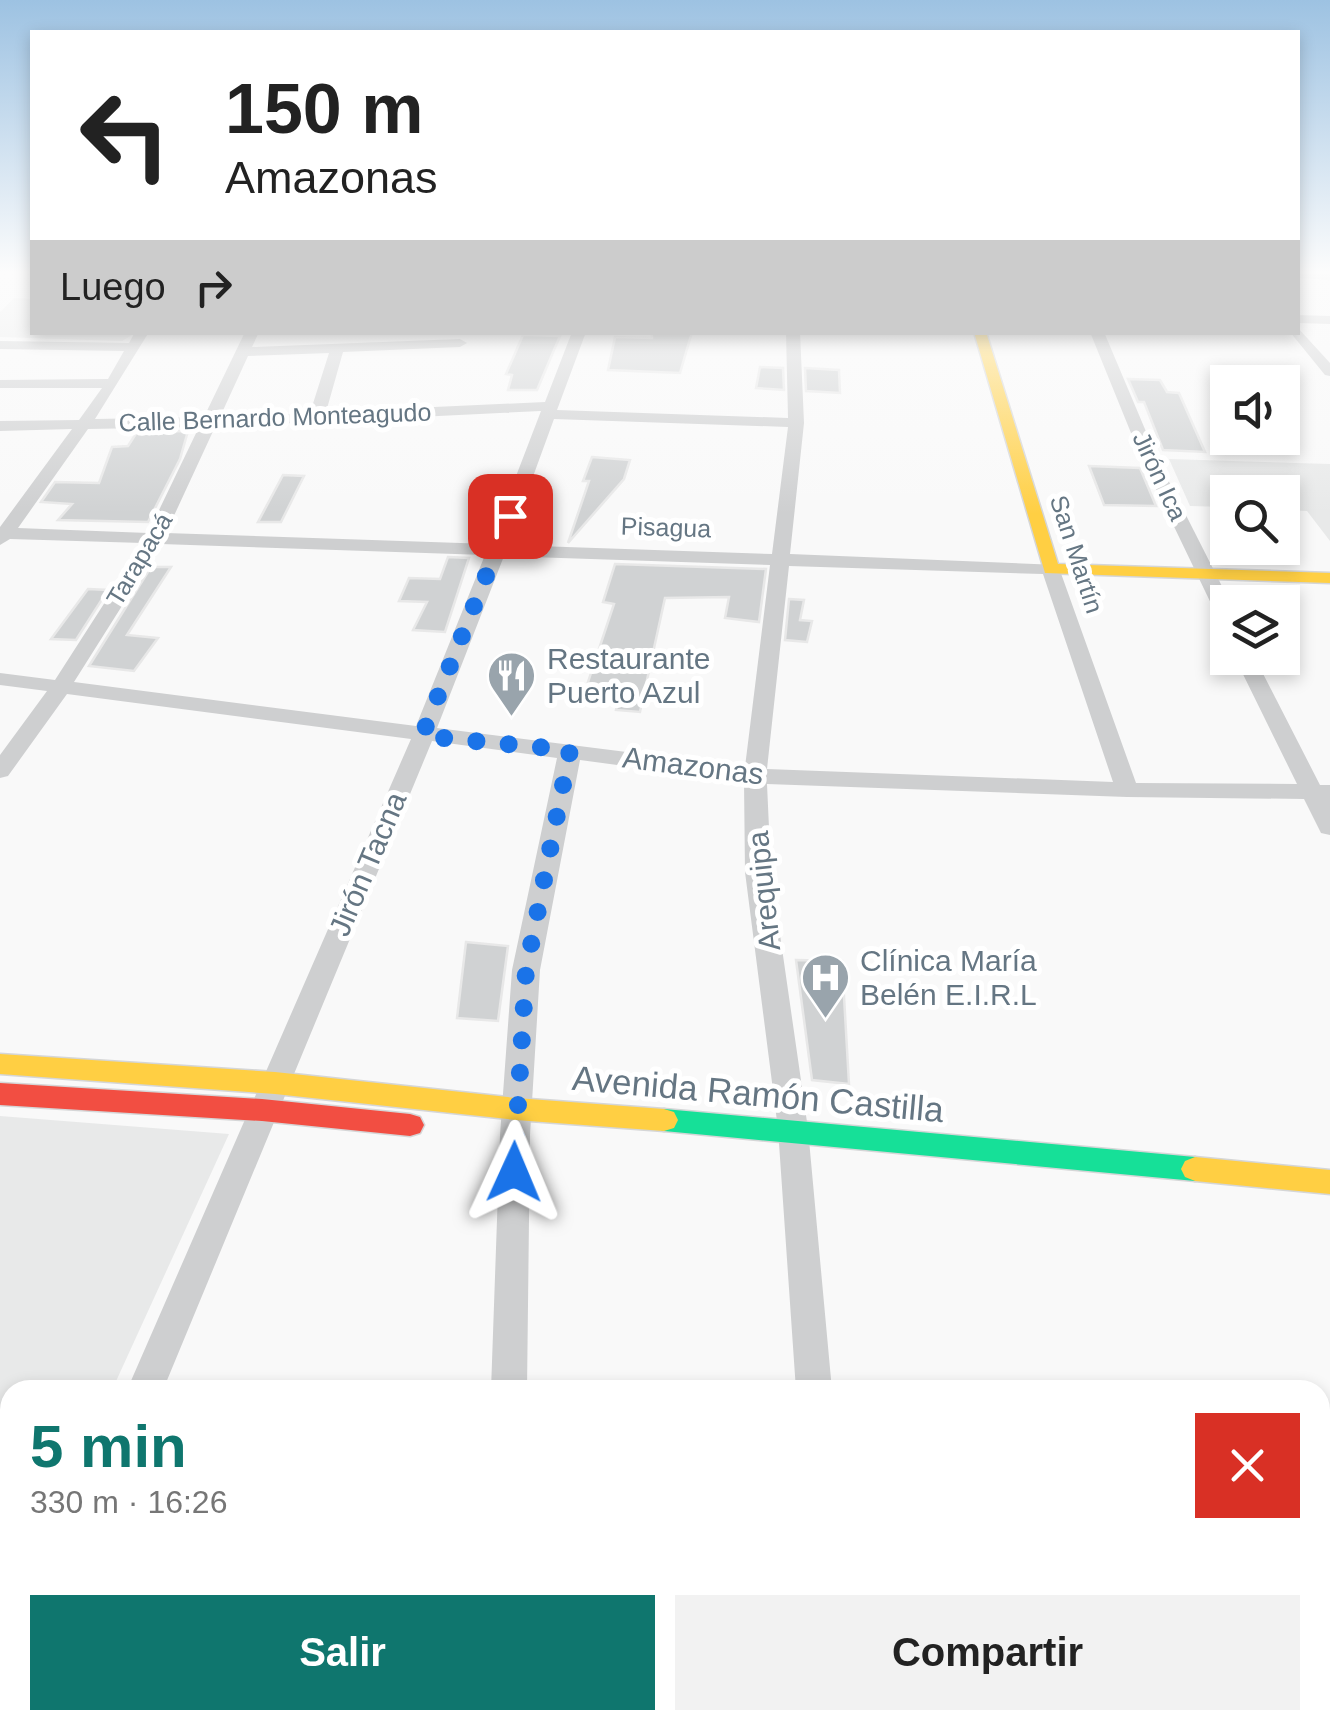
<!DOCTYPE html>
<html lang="es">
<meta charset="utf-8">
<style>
body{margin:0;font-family:Helvetica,sans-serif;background:#f2f2f2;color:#222;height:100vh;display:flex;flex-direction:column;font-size:38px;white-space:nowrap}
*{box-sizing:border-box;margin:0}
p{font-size:32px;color:#767676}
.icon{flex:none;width:55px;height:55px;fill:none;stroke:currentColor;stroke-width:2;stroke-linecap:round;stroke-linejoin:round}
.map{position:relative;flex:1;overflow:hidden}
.details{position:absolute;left:0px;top:1380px;width:1330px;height:350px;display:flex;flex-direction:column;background:#fff;border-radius:30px 30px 0 0;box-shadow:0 5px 15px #0003}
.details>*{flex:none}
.hud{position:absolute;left:30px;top:30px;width:1270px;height:305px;border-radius:0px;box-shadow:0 5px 15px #0003;background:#fff;color:#222;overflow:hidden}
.buttons{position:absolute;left:1210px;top:365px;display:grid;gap:20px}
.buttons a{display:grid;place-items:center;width:90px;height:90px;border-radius:0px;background:#fff;box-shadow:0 5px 15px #0003;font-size:50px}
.pin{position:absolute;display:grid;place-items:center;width:85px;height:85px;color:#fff;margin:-42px;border-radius:20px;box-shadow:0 5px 15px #0006}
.me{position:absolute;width:110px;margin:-55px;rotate:1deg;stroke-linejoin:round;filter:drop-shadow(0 0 8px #0008)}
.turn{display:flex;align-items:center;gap:35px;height:210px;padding:0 30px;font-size:45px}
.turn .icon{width:130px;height:130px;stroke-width:2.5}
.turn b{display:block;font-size:70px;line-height:85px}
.then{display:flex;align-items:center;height:95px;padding:0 30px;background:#0003;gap:20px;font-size:38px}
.round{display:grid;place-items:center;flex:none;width:105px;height:105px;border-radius:0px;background:#f2f2f2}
.headline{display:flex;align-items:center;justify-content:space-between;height:170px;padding:0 30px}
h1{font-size:60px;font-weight:700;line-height:75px;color:#0f766e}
.cta{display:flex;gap:20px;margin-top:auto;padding:20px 30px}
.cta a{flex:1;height:115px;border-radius:0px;background:#0f766e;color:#fff;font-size:40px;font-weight:700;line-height:115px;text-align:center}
.cta a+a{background:#f2f2f2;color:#222}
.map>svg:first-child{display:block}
</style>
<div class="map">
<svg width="1330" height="1730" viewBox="0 0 1330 1730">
<rect width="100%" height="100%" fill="#f9f9f9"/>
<path fill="#e8e9e9" d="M14,298L32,299V332L135,333L122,341L0,337V312Z
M1169,459L1330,464V541L1307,511L1283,510L1282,492H1228L1227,507L1190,506Z
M0,1116L229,1134L112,1390H10V1612L0,1634Z"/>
<path fill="#d0d2d3" stroke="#e8e8e8" stroke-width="2.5" d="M652,332H692L680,373L608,370L615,337L652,338Z
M523,335L560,336L537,390H508L512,375L506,374Z
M760,367L783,368L784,390L756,388Z
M805,368L839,370L840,393L806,391Z
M1128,379L1160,380L1167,392L1179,393L1205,452L1163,450L1144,402H1138Z
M188,431L180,459L148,522L58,520L72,504L41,502L55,482L99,483L112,447L128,446L137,432Z
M592,457L630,460L624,479L568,543L589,481H583Z
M1089,466L1140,468L1156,506L1104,505Z
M283,475L304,476L281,522H258Z
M448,557L469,558L445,632L413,630L427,602L399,601L409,578L440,579Z
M615,564L766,569L759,622L725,618L729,597L665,598L640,712L616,710L620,694H584L614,604L603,602Z
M151,567H171L127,635L158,638L134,671L89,666Z
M88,589L108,590L76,640L51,639Z
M789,599L804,600L800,620L812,621L807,642L785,640Z
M466,942L508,946L498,1021L457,1018Z
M796,960L842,961L849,1084L812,1080Z"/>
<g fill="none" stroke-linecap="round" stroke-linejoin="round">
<defs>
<path id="fast" d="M664,1109L1195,1157L1205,1161L1209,1169L1205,1177L1195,1181L664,1131L654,1128L650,1120L654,1112Z"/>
<path id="slow" d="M974,332H986L1058,564L1330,573V583L1045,573Z
M0,1054L275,1072L516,1098L664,1109L674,1112L678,1120L674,1128L664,1131L516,1120L275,1094L0,1074Z
M1195,1157L1330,1170V1194L1195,1181L1185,1177L1181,1169L1185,1161Z"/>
<path id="jam" d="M0,1083L262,1099L410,1114L420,1117L424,1125L420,1133L410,1136L262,1121L0,1105Z"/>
</defs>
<use href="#fast" stroke="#d5d6d7" stroke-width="3"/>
<use href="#slow" stroke="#d5d6d7" stroke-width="3"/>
<use href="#jam" stroke="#d5d6d7" stroke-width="3"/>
<path fill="#cecfd0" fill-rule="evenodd" d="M1298,272H1330V280L1298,278Z
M1298,315L1330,316V324L1298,323Z
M1298,328L1330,363V376L1325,375L1290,332H1298Z
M135,332H149L95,419L204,417L245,332H259L252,347L460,339L467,343L460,347L343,352L326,412L545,402L572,332H586L557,410L788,418L786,332H800L804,423L790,554L1058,565L1136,783L1297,784L1235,658H1255L1320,785H1330V835L1321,833L1304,799L1127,797L767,784L771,872L808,1129L832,1390H796L778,1129L745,872L744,782L580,760L540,970L530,1135L527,1390H491L500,1135L512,970L557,758L432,741L163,1390H127L411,739L67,694L8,776L0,778V755L47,691L0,685V673L55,680L143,543L10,539L0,545V527L72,429L0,431V421L79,420L102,388H0V380L108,379L124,351L0,349V341L129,343ZM329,353L310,413L220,417L248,356ZM541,411L490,544L166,533L215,427ZM554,419L788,427L772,554L508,545ZM199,427L148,533L18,528L88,429ZM161,544L485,555L416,726L74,682ZM504,556L770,565L745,767L437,728ZM789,566L1043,574L1113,782L767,769Z
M1090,332H1104L1158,460L1230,602L1228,624L1218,618L1142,460Z
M1320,1563L1330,1564V1604L1320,1603Z
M10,1699V1720H32L29,1730H0V1703Z
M467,1720H509V1730H465Z
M827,1720H869L871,1730H827Z"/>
<use href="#fast" fill="#16e098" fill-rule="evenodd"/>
<use href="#slow" fill="#ffcf43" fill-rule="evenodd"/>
<use href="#jam" fill="#f24e42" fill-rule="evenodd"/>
</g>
<linearGradient id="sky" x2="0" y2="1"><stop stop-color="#9dc2e2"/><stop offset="0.53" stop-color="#fcfcfc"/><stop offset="1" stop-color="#fcfcfc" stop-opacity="0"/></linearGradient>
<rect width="1330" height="514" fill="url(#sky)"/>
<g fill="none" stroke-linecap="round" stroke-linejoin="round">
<path stroke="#1a73e8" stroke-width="18" stroke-dasharray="0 32.4" d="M510,516L422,736L570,750L526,970L514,1172"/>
</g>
<defs>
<symbol id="restaurant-pin" viewBox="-11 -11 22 30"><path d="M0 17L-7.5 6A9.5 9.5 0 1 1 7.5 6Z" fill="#99a4ac" stroke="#fff"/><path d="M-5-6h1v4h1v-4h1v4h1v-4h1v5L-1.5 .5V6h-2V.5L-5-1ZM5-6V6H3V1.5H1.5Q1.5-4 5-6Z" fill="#fff"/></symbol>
<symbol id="hospital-pin" viewBox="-11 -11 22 30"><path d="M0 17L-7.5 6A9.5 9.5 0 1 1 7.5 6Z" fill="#99a4ac" stroke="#fff"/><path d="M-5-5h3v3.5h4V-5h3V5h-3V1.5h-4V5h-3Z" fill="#fff"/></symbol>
</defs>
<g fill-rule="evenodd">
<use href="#restaurant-pin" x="484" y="648" width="55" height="75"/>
<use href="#hospital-pin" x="798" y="950" width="55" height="75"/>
</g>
<g text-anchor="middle" stroke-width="10" stroke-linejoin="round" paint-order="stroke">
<g font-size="25" fill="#657683" stroke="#fff">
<text transform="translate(275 417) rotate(-2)" y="9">Calle Bernardo Monteagudo</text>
<text transform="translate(1160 476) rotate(65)" y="9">Jirón Ica</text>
<text transform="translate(666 527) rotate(2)" y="9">Pisagua</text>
<text transform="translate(1077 554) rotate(72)" y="9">San Martín</text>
<text transform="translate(139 559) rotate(-59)" y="9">Tarapacá</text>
</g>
<g font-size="30" fill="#657683" stroke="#fff" text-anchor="start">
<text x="547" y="669">Restaurante<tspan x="547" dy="34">Puerto Azul</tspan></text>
<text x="860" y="971">Clínica María<tspan x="860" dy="34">Belén E.I.R.L</tspan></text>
</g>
<g font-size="30" fill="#657683" stroke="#fff">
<text transform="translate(693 766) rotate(7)" y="10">Amazonas</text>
<text transform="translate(368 864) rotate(-67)" y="10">Jirón Tacna</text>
<text transform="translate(764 891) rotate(-96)" y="10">Arequipa</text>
</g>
<g font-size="35" fill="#657683" stroke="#fff">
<text transform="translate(758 1094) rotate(5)" y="12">Avenida Ramón Castilla</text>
</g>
</g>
</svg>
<div class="buttons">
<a><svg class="icon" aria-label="sound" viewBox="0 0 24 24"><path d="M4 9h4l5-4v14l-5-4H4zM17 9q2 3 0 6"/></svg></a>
<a><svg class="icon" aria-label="search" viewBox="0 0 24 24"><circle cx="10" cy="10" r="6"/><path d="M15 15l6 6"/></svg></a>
<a><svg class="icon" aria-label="layers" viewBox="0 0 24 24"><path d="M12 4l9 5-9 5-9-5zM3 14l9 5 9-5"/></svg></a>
</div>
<div class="pin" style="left:510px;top:516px;background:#d93025"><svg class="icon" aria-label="arrive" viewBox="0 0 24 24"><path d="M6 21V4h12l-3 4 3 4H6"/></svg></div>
<svg class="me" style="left:514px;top:1172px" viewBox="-20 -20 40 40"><path d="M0-17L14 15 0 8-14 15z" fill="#1a73e8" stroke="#fff" stroke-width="4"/></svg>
<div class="hud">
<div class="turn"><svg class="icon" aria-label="left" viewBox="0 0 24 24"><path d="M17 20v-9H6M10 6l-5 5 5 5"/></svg><div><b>150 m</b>Amazonas</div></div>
<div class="then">Luego<svg class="icon" aria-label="right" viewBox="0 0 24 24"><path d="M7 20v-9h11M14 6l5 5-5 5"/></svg></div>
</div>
<section class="details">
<div class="headline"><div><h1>5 min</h1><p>330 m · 16:26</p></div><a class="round" style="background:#d93025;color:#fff"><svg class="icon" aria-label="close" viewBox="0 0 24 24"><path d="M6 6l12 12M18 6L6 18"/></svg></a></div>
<div class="cta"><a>Salir</a><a>Compartir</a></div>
</section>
</div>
